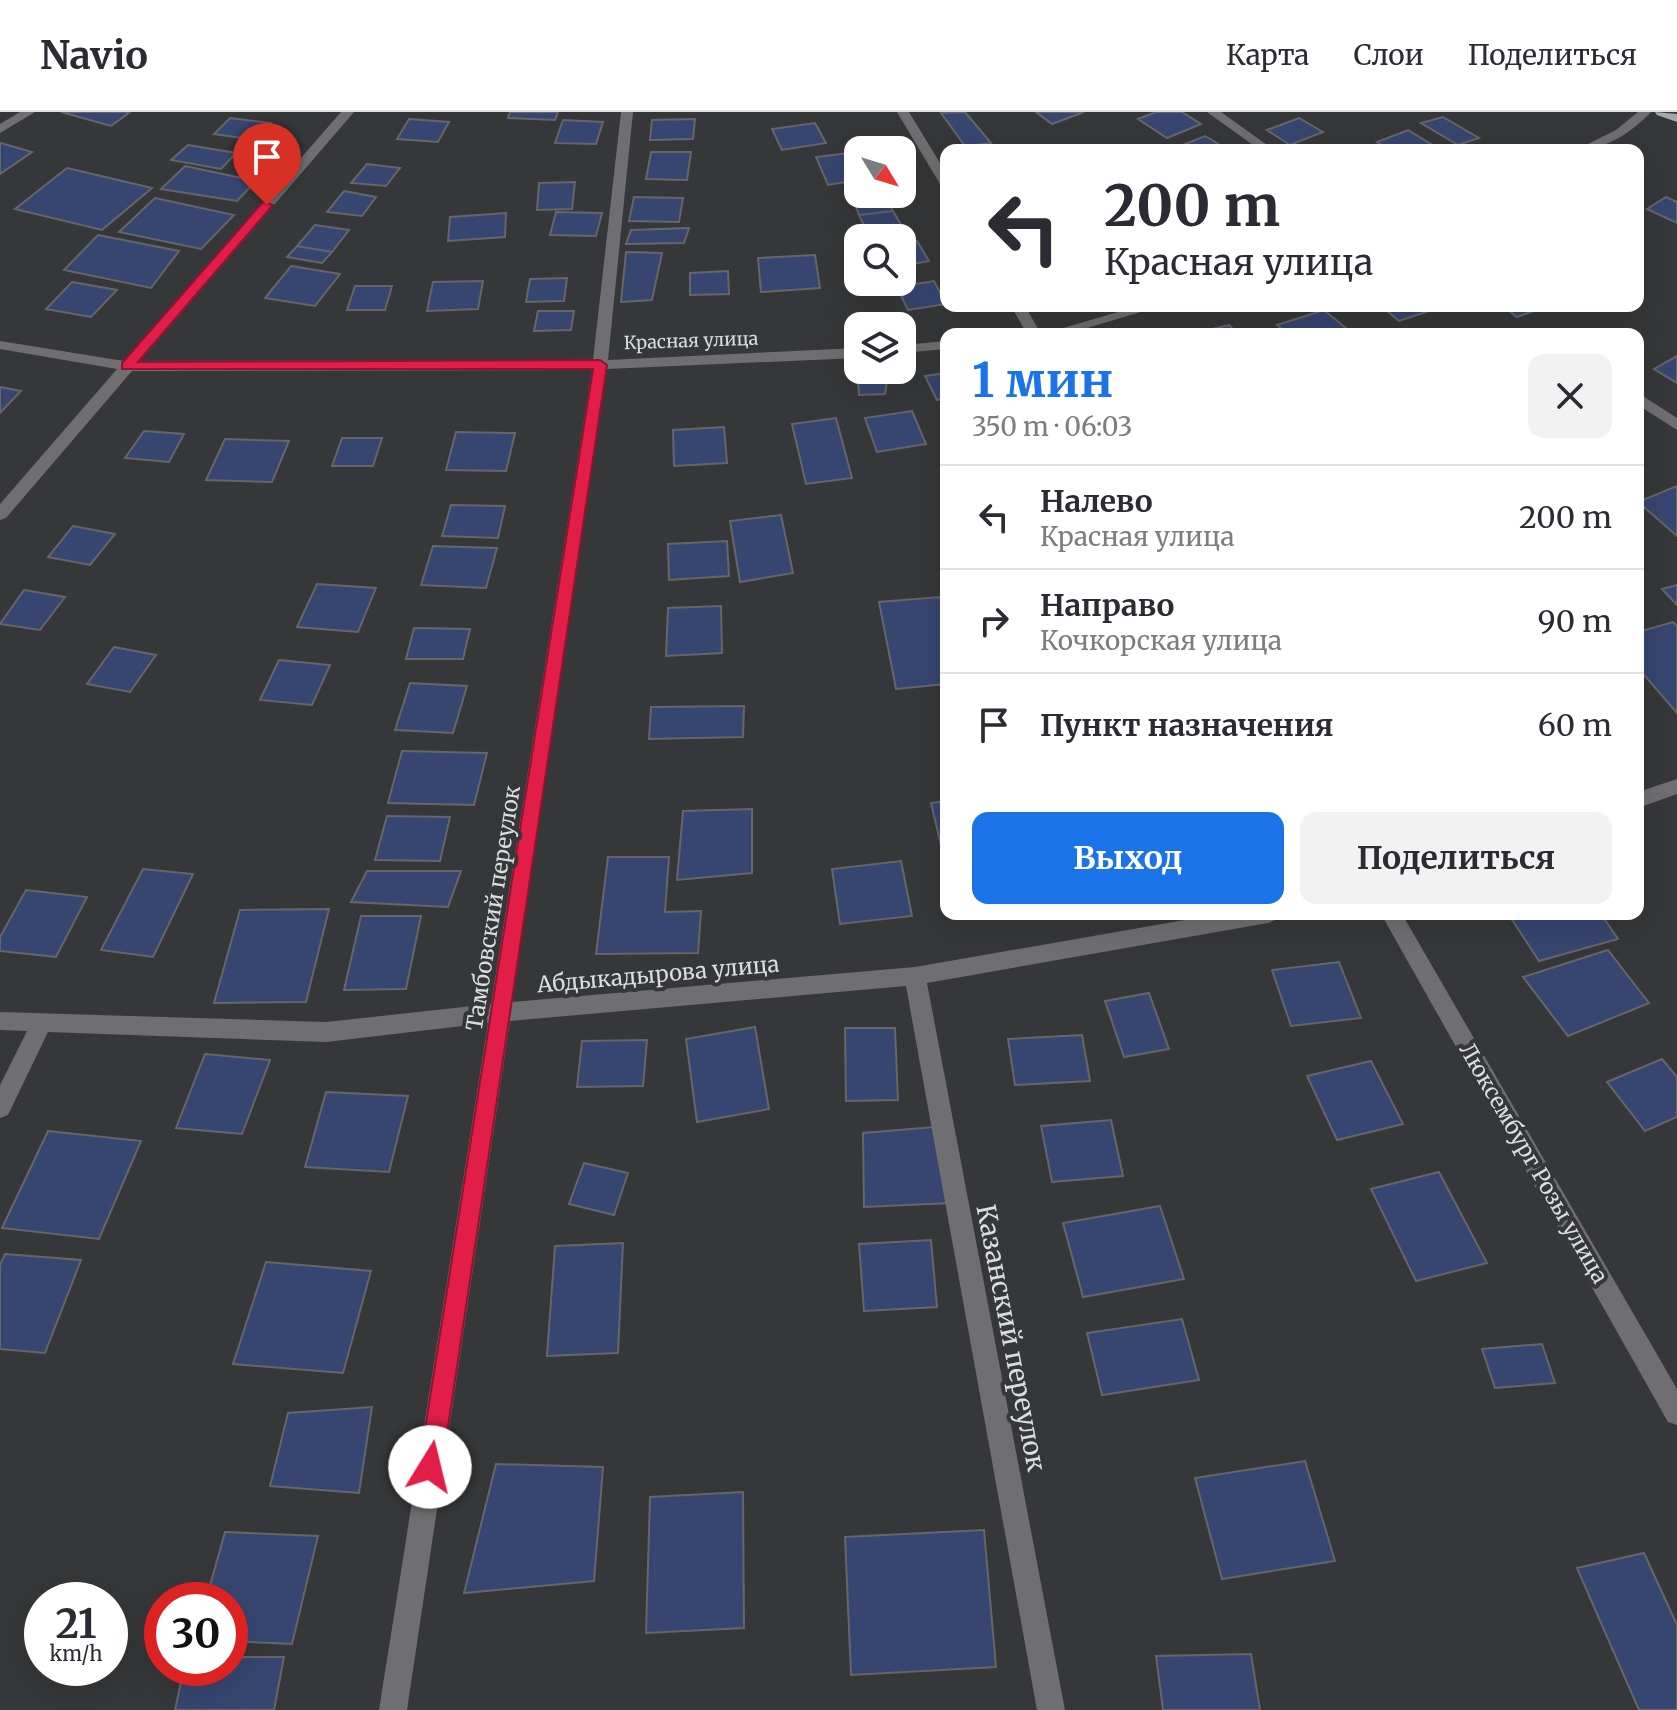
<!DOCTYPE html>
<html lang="ru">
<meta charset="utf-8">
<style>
body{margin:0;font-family:Merriweather,serif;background:#f2f2f3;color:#2b2b33;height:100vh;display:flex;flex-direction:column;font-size:30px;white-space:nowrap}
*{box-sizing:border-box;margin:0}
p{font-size:26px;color:#7c7c81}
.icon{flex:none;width:44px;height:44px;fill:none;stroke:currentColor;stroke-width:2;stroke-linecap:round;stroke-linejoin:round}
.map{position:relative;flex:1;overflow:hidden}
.drawer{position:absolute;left:940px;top:216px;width:704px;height:592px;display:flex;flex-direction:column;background:#fff;border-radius:16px;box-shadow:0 8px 32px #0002}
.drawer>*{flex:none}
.banner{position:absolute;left:940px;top:32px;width:704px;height:168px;border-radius:16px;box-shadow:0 8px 32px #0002;background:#fff;color:#2b2b33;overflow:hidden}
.needle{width:52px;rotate:128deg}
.fabs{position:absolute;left:844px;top:24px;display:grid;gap:16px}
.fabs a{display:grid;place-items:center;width:72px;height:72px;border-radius:16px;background:#fff;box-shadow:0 8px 32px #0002;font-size:40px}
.speed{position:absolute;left:24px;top:1470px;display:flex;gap:16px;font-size:40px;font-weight:700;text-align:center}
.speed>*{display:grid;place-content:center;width:104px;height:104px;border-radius:50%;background:#fff;box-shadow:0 8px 32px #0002;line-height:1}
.speed small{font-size:20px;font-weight:400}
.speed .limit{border:12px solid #d22;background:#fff;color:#111}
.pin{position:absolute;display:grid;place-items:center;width:68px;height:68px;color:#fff;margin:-82px -34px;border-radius:50% 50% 50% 0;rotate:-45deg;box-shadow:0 0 8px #0007}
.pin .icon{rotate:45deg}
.me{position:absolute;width:88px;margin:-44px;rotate:9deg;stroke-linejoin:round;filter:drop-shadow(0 0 6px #0008)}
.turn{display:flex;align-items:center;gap:28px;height:168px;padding:0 32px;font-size:36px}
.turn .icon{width:104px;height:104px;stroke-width:2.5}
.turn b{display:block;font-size:56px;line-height:68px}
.round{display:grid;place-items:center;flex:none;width:84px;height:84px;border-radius:16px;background:#f2f2f3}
.summary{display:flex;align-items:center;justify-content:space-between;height:136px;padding:0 32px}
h1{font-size:48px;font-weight:700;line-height:60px;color:#1a73e8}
.button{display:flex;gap:16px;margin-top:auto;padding:16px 32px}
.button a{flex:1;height:92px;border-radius:16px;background:#1a73e8;color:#fff;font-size:32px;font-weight:700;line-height:92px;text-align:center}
.button a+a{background:#f2f2f3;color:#2b2b33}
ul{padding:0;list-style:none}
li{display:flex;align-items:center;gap:24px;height:104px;padding:0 32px;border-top:2px solid #e1e1e2}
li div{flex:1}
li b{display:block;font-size:30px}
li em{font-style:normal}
header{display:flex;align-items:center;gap:48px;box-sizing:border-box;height:112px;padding:0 40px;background:#fff;border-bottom:2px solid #e1e1e2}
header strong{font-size:38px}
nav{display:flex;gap:44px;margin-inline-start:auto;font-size:28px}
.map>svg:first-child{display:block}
</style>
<header>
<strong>Navio</strong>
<nav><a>Карта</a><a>Слои</a><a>Поделиться</a></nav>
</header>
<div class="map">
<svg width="1677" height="1598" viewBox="0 0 1677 1598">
<rect width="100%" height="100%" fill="#353739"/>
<path fill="#374670" stroke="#656669" stroke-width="2" d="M61,0H130L111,14Z
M510,0H558L555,8L508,6Z
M965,0L991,31L965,34L941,1Z
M1036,0H1084L1052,12Z
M1156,0H1182L1201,12L1167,26L1138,7Z
M1443,5L1479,26L1458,33L1421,11Z
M230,6L271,11L256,28L214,22Z
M1299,6L1323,20L1290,33L1267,18Z
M409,7L449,10L438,30L397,27Z
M695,7L693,27L650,28L652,8Z
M563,8L603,10L596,32L555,31Z
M815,11L826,31L782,38L772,17Z
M1408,18L1439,37L1389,38L1377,30Z
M1205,24L1227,37L1170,38Z
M0,31H1L32,40L0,62Z
M188,33L236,41L221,57L171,48Z
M651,40H691L687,68L646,67Z
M858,40V68L828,73L816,45Z
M367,52L400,56L386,74L351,71Z
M185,54L256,69L237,89L161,77Z
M67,56L152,76L102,118L15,97Z
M575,70L572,97L537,98L539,71Z
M858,77V82H885L893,99L859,103L850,79Z
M344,79L376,85L362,104L327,100Z
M634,85L683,86L679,110L629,109Z
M1666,85L1677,90V111L1647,97Z
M155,86L234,103L201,137L119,120Z
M893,99L903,116L868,122L859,103Z
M556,100L602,101L596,124L550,123Z
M506,101L505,125L448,129L450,105Z
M315,113L349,118L332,140L297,134Z
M689,116L684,131L626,132L631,118Z
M98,123L179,139L151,176L64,158Z
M917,129L929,149L902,154V132Z
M297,134L332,140L322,151L287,145Z
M626,140L662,141L652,188L621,190Z
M815,143L820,176L761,180L758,146Z
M291,154L340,162L315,194L265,186Z
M728,159L729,182L690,183V161Z
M567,166L564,189L526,190L530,167Z
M483,169L478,197L427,199L433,170Z
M934,169L946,192L908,198L897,175Z
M72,170L117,178L91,205L46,197Z
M355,174H392L385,198H347Z
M1381,194H1436L1438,196L1399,209Z
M1503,194H1548L1517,205Z
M1324,198L1353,222H1287L1277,213Z
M538,199H574L571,218L534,219Z
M1229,213L1237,222H1191Z
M1677,244V271L1654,257Z
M946,261V286L937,288L925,264Z
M858,268L887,270L885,282L859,283Z
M0,275L21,279L0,301Z
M912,299L926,332L877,340L865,306Z
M836,306L852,366L806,372L792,312Z
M724,315L727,351L674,354L673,318Z
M144,319L184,322L169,350L125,346Z
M456,320L515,321L506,359L446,358Z
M342,326H382L373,354H332Z
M225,327L289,329L272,370L206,368Z
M1677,374V424L1638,390Z
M451,393L505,394L498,426L442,424Z
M781,403L793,461L740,470L730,409Z
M73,414L115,422L90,453L48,445Z
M727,429L729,464L669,468L668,432Z
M433,434L497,436L486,476L421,473Z
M317,472L376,476L358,520L297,515Z
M1677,473V493L1662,477Z
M24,478L65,485L40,518L0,512Z
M940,485L946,510V572L896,577L879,490Z
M721,494L722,541L666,544L668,496Z
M1673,510L1677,514V601L1638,556V520Z
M414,516L470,517L463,547H406Z
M114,535L156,543L130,580L87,572Z
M279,548L330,553L312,593L260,588Z
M410,571L467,574L453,621L395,618Z
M744,594L743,625L649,627L651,595Z
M402,639L487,641L474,693L388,691Z
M946,689V754L931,691Z
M752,697V761L677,768L683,699Z
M387,704L450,705L440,749L375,748Z
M608,745H669L665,800L701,799L698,841L596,842Z
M901,749L912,804L840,812L832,757Z
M143,757L193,762L153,845L101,838Z
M367,759H461L448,795L351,790Z
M26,778L87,785L56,845L0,839V825Z
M329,797L306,890L214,891L240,798Z
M1601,802L1618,827L1539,849L1509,803Z
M361,804H421L406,877L344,878Z
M1608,838L1649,891L1568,924L1523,865Z
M1339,850L1361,906L1291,914L1272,858Z
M1149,881L1169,937L1124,945L1105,889Z
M755,915L769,997L697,1010L686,927Z
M845,916H895L898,988L846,989Z
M1082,923L1090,969L1015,973L1008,927Z
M647,928L643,974L577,975L582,929Z
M205,942L270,948L242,1022L176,1016Z
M1662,947L1677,965V1005L1645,1019L1607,970Z
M1371,949L1403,1012L1337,1028L1307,964Z
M326,980L408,984L389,1060L305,1055Z
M1111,1008L1123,1064L1052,1070L1041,1014Z
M934,1015L951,1091L864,1095L863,1021Z
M48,1019L141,1029L99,1127L2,1116Z
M584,1051L628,1061L614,1103L569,1092Z
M1439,1060L1487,1151L1416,1169L1371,1077Z
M1160,1094L1184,1167L1083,1185L1063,1111Z
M931,1128L937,1195L864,1199L859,1132Z
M623,1131L618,1241L547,1244L555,1134Z
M5,1142L81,1148L45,1241L0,1237V1153Z
M266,1150L371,1159L343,1261L233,1252Z
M1182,1207L1199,1268L1102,1283L1087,1221Z
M1542,1232L1555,1271L1495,1276L1482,1237Z
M372,1295L359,1381L270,1374L288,1301Z
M1305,1349L1335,1449L1222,1467L1195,1366Z
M496,1352L603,1355L594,1469L464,1481Z
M743,1380L744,1516L646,1521L650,1385Z
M984,1418L996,1555L851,1563L845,1425Z
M225,1420L318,1424L292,1532L230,1529V1488H206Z
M1644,1441L1677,1513V1598H1639L1577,1456Z
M1251,1542L1260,1598H1163L1156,1544Z
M230,1545H284L274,1598H175L184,1556H230Z"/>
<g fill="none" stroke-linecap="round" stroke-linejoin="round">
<path fill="#6f6f71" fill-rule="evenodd" d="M20,0H35L0,21V12Z
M341,0H354L140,249L593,248L621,0H633L608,248L858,236V246L607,257L512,890L915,855L1219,802H1278L1275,808L1268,811L927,871L1065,1598H1037L906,874L510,909L407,1598H379L488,911L326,930L48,920L8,1003L0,1006V973L27,919L0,918V900L326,910L491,892L592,258L132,259L6,406L0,408V392L117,257L0,237V229L124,249Z
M897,0H909L946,61V76L940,72Z
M1207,0H1221L1274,38H1260Z
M1638,0H1651C1631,21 1605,38 1576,38L1616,18Z
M1011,194H1025L1041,222H1027Z
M1138,194H1161L1067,222H1043Z
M946,229V237L902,241V233Z
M1638,281L1677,306V318L1638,293Z
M1677,667V682L1638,696V680Z
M1381,802H1402L1677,1277V1313L1668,1310Z"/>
<path fill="#a6a7aa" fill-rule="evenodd" d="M1655,0L1677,2V10L1657,3Z"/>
</g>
<path fill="#e11d48" stroke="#92132f" stroke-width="2" d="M263,90L273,93L138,250L600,248L607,253L442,1355L439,1363L430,1367L422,1363L419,1355L593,257H122V251Z"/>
<g text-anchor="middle" stroke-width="8" stroke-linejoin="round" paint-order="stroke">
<g font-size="18" fill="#dcddde" stroke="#353739">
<text transform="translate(691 229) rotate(-2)" y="6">Красная улица</text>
</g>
<g font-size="22" fill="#dcddde" stroke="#353739">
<text transform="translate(493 796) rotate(-81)" y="8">Тамбовский переулок</text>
<text transform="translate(658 862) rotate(-5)" y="8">Абдыкадырова улица</text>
<text transform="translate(1534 1051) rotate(60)" y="8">Люксембург Розы улица</text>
</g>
<g font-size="26" fill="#dcddde" stroke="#353739">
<text transform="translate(1011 1226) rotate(79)" y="9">Казанский переулок</text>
</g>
</g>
</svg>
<div class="fabs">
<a><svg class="needle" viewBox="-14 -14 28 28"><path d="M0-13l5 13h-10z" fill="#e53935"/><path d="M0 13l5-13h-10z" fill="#7c7c81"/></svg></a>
<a><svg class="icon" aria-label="search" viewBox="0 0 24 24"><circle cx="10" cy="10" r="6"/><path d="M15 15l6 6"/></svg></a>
<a><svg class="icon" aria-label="layers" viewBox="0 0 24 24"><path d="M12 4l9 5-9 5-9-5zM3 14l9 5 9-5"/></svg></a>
</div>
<div class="speed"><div>21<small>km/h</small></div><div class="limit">30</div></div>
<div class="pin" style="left:267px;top:93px;background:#d93025"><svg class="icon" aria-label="arrive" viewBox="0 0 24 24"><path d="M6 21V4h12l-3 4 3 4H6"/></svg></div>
<svg class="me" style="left:430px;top:1355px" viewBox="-20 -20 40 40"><circle r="19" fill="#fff"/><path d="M0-13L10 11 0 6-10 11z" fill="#e11d48"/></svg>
<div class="banner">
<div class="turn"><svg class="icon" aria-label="left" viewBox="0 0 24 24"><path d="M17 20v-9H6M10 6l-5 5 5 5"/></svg><div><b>200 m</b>Красная улица</div></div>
</div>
<section class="drawer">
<div class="summary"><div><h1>1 мин</h1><p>350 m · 06:03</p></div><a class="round"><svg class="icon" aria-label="close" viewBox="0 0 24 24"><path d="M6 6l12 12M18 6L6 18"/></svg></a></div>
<ul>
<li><svg class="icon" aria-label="left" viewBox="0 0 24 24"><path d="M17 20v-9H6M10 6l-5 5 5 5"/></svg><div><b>Налево</b><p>Красная улица</p></div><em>200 m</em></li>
<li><svg class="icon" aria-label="right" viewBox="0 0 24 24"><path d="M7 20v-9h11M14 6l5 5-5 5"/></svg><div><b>Направо</b><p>Кочкорская улица</p></div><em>90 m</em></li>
<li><svg class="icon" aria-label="arrive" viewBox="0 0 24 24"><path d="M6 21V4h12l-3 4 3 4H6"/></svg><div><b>Пункт назначения</b></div><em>60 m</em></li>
</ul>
<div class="button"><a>Выход</a><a>Поделиться</a></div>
</section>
</div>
